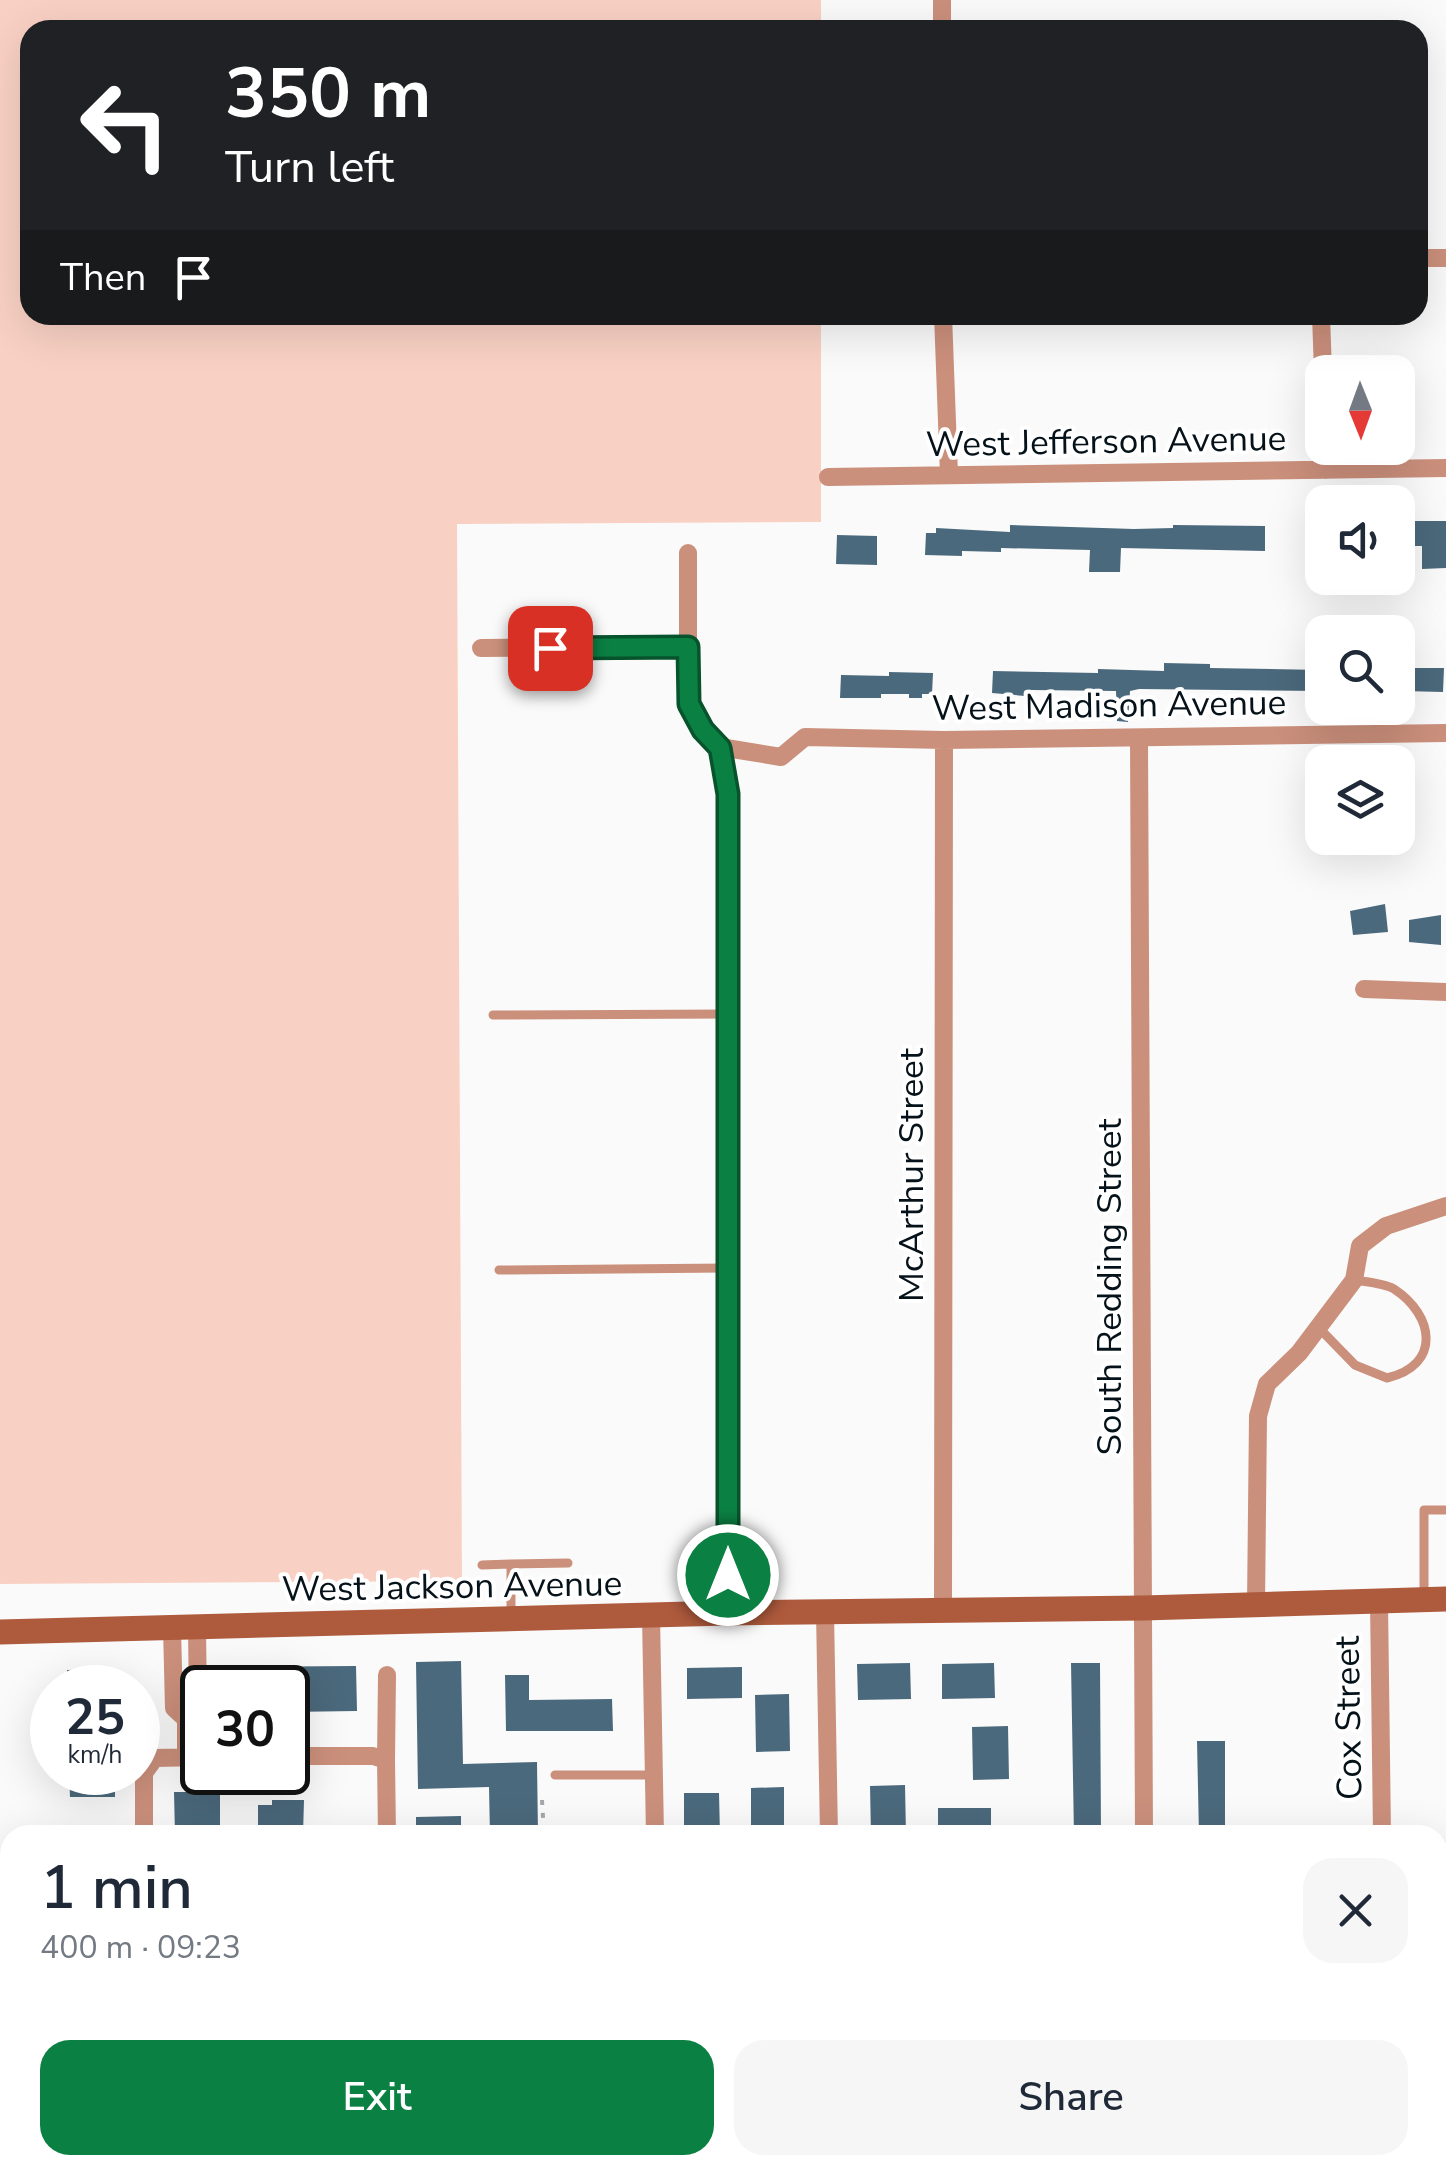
<!DOCTYPE html>
<meta charset="utf-8">
<style>
body{margin:0;font-family:"Nunito Sans",sans-serif;background:#f6f6f7;color:#1f2937;height:100vh;display:flex;flex-direction:column;font-size:38px;white-space:nowrap}
*{box-sizing:border-box;margin:0}
p{font-size:32px;color:#747a83}
.icon{flex:none;width:55px;height:55px;fill:none;stroke:currentColor;stroke-width:2;stroke-linecap:round;stroke-linejoin:round}
.map{position:relative;flex:1;overflow:hidden}
.panel{position:absolute;left:0px;top:1825px;width:1448px;height:350px;display:flex;flex-direction:column;background:#fff;border-radius:30px 30px 0 0;box-shadow:0 10px 40px #0002}
.panel>*{flex:none}
.banner{position:absolute;left:20px;top:20px;width:1408px;height:305px;border-radius:30px;box-shadow:0 10px 40px #0002;background:#202124;color:#fff;overflow:hidden}
.needle{width:65px;rotate:179deg}
.tools{position:absolute;left:1305px;top:355px;display:grid;gap:20px}
.tools a{display:grid;place-items:center;width:110px;height:110px;border-radius:20px;background:#fff;box-shadow:0 10px 40px #0002;font-size:50px}
.speed{position:absolute;left:30px;top:1665px;display:flex;gap:20px;font-size:50px;font-weight:700;text-align:center}
.speed>*{display:grid;place-content:center;width:130px;height:130px;border-radius:50%;background:#fff;box-shadow:0 10px 40px #0002;line-height:1}
.speed small{font-size:25px;font-weight:400}
.speed .limit{border:5px solid #111;border-radius:15px;background:#fff;color:#111}
.pin{position:absolute;display:grid;place-items:center;width:85px;height:85px;color:#fff;margin:-42px;border-radius:20px;box-shadow:0 5px 15px #0006}
.me{position:absolute;width:110px;margin:-55px;rotate:0deg;stroke-linejoin:round;filter:drop-shadow(0 0 8px #0008)}
.turn{display:flex;align-items:center;gap:35px;height:210px;padding:0 40px;font-size:45px}
.turn .icon{width:130px;height:130px;stroke-width:2.5}
.turn b{display:block;font-size:70px;line-height:85px}
.then{display:flex;align-items:center;height:95px;padding:0 40px;background:#0003;gap:20px;font-size:38px}
.round{display:grid;place-items:center;flex:none;width:105px;height:105px;border-radius:30px;background:#f6f6f7}
.head{display:flex;align-items:center;justify-content:space-between;height:170px;padding:0 40px}
h1{font-size:60px;font-weight:600;line-height:75px}
.button{display:flex;gap:20px;margin-top:auto;padding:20px 40px}
.button a{flex:1;height:115px;border-radius:30px;background:#0b8043;color:#fff;font-size:40px;font-weight:600;line-height:115px;text-align:center}
.button a+a{background:#f6f6f7;color:#1f2937}
.map>svg:first-child{display:block}
</style>
<div class="map">
<svg width="1446" height="2175" viewBox="0 0 1446 2175">
<rect width="100%" height="100%" fill="#fafafa"/>
<path fill="#f9d1c4" d="M0,0H821V30H30V315H821V522L457,524L462,1581L0,1584Z"/>
<path fill="#4b697c" d="M1398,521H1446V568L1422,569V546H1398Z
M1010,525L1134,529L1173,528V525L1265,526V551L1121,548L1120,572H1089L1090,550L1001,548V552L962,551V556L925,555L926,533H936V528L1010,532Z
M837,535L877,536V565L836,564Z
M1164,663L1210,664V668L1322,670V691L1139,689L1130,691L1128,722L1117,721L1116,691L1032,690V694L1025,696L992,693L993,671L1098,673V669L1164,671Z
M1403,668H1444L1443,692L1403,691Z
M889,672L933,673L932,694H922V698H909V694H881V698H840L841,675L889,676Z
M1385,904L1388,932L1353,935L1350,911Z
M1441,915V945L1409,942V920Z
M461,1661L463,1764L537,1762L538,1835H490L489,1787L418,1789L416,1662Z
M910,1663L911,1699L858,1700L857,1664Z
M994,1663L995,1698L942,1699V1664Z
M1071,1663H1100L1101,1835H1074Z
M356,1666L357,1711L288,1712V1688H230V1667Z
M742,1667V1698L687,1699V1668Z
M113,1669V1688H68L67,1670Z
M505,1675H529V1700L612,1699L613,1731H506Z
M789,1694L790,1751L756,1752L755,1695Z
M1008,1726L1009,1779L973,1780L972,1727Z
M1197,1741H1225V1835H1199Z
M69,1772H115V1797H70Z
M905,1785L906,1835H871L870,1786Z
M784,1787V1835H751V1788Z
M174,1792H220V1835H175Z
M684,1793H719L720,1835H684Z
M272,1800H304L303,1835H258V1805H272Z
M938,1808H991V1835H938Z
M461,1816V1835H416V1817Z"/>
<g fill="none" stroke-linecap="round" stroke-linejoin="round">
<path stroke="#a3a8aa" stroke-width="4" stroke-dasharray="5 8" stroke-linecap="butt" d="M542,1800L544,1835"/>
<path stroke="#cb907c" stroke-width="9" d="M493,1015L728,1014
M499,1270L726,1268
M1318,1327L1355,1365L1387,1378C1442,1365 1434,1315 1394,1289C1384,1283 1366,1282 1354,1280
M482,1565L511,1564
M1424,1595V1510H1446
M511,1617V1564L568,1563
M555,1775H654
M1438,1968H1446
M1438,2096H1446
M1192,2165L1193,2175
M1378,2175L1381,2165"/>
<path stroke="#cb907c" stroke-width="18" d="M942,30V0
M1418,258H1446
M943,315L949,475
M1321,315L1323,372
M1325,448L1326,470
M828,477L1446,468
M688,553V647
M481,648L688,647L689,704L703,730L720,747L728,793L727,1613
M1139,738L1144,1835
M720,747L781,757L805,737L944,740L1446,733
M1364,989L1446,992
M1379,1601L1382,1835
M1256,1605L1258,1416L1267,1384L1299,1353L1354,1280L1360,1246L1386,1226L1446,1206
M943,1609L944,740
M825,1612L829,1835
M651,1616L655,1835
M172,1628L174,1708L186,1719L198,1707L197,1627
M288,1756H373L386,1760L387,1835
M186,1757V1719
M386,1760L387,1675
M144,1835V1773L155,1758L202,1757
M150,2165L160,2175
M337,2175L343,2165"/>
<path stroke="#ae5a3d" stroke-width="25" d="M0,1632L727,1613L1143,1608L1446,1599"/>
</g>
<g fill="none" stroke-linecap="round" stroke-linejoin="round">
<defs>
<path id="route" d="M550,648L688,647L689,704L703,730L720,748L728,794V1575"/>
</defs>
<use href="#route" stroke="#07532c" stroke-width="25"/>
<use href="#route" stroke="#0b8043" stroke-width="18"/>
</g>
<g text-anchor="middle" stroke-width="8" stroke-linejoin="round" paint-order="stroke">
<g font-size="35" fill="#061219" stroke="#fff">
<text transform="translate(1106 441) rotate(-1)" y="12">West Jefferson Avenue</text>
<text transform="translate(1109 705) rotate(-1)" y="12">West Madison Avenue</text>
<text transform="translate(911 1175) rotate(-90)" y="12">McArthur Street</text>
<text transform="translate(1109 1287) rotate(-90)" y="12">South Redding Street</text>
<text transform="translate(452 1586) rotate(-1)" y="12">West Jackson Avenue</text>
<text transform="translate(1348 1718) rotate(-91)" y="12">Cox Street</text>
</g>
</g>
</svg>
<div class="tools">
<a><svg class="needle" viewBox="-14 -14 28 28"><path d="M0-13l5 13h-10z" fill="#e53935"/><path d="M0 13l5-13h-10z" fill="#747a83"/></svg></a>
<a><svg class="icon" aria-label="sound" viewBox="0 0 24 24"><path d="M4 9h4l5-4v14l-5-4H4zM17 9q2 3 0 6"/></svg></a>
<a><svg class="icon" aria-label="search" viewBox="0 0 24 24"><circle cx="10" cy="10" r="6"/><path d="M15 15l6 6"/></svg></a>
<a><svg class="icon" aria-label="layers" viewBox="0 0 24 24"><path d="M12 4l9 5-9 5-9-5zM3 14l9 5 9-5"/></svg></a>
</div>
<div class="speed"><div>25<small>km/h</small></div><div class="limit">30</div></div>
<div class="pin" style="left:550px;top:648px;background:#d93025"><svg class="icon" aria-label="arrive" viewBox="0 0 24 24"><path d="M6 21V4h12l-3 4 3 4H6"/></svg></div>
<svg class="me" style="left:728px;top:1575px" viewBox="-20 -20 40 40"><circle r="17" fill="#0b8043" stroke="#fff" stroke-width="3"/><path d="M0-11L8 9 0 5-8 9z" fill="#fff"/></svg>
<div class="banner">
<div class="turn"><svg class="icon" aria-label="left" viewBox="0 0 24 24"><path d="M17 20v-9H6M10 6l-5 5 5 5"/></svg><div><b>350 m</b>Turn left</div></div>
<div class="then">Then<svg class="icon" aria-label="arrive" viewBox="0 0 24 24"><path d="M6 21V4h12l-3 4 3 4H6"/></svg></div>
</div>
<section class="panel">
<div class="head"><div><h1>1 min</h1><p>400 m · 09:23</p></div><a class="round"><svg class="icon" aria-label="close" viewBox="0 0 24 24"><path d="M6 6l12 12M18 6L6 18"/></svg></a></div>
<div class="button"><a>Exit</a><a>Share</a></div>
</section>
</div>
